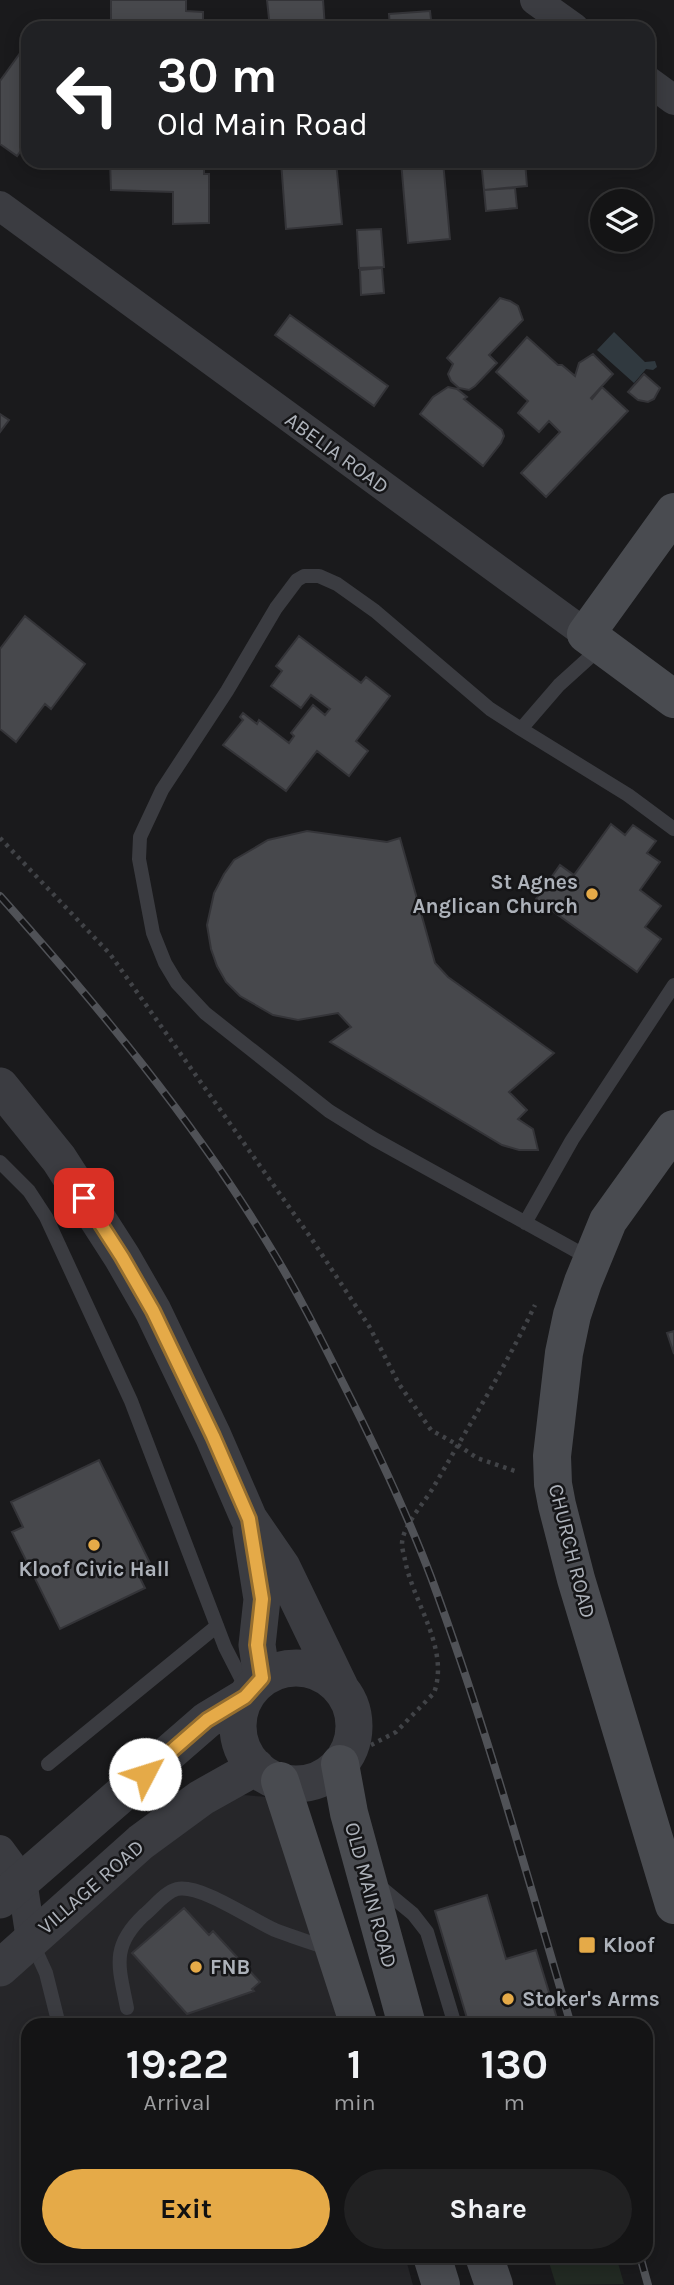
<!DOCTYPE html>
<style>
body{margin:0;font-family:Karla,sans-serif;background:#212122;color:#f1f3f6;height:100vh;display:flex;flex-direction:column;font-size:26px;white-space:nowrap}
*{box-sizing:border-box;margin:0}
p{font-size:23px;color:#9d9ea0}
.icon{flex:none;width:38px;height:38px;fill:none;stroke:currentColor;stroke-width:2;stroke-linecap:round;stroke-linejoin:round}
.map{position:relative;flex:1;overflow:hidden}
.details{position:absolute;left:21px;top:2018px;width:632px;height:245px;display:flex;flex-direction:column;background:#141415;border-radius:21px;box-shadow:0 4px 18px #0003,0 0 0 2px #333334}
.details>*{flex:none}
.guide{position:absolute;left:21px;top:21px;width:634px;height:147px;border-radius:21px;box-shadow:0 4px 18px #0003,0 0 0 2px #333334;background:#202124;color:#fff;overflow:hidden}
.fabs{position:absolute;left:590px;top:189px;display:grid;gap:14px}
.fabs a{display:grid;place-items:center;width:63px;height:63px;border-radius:50%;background:#141415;box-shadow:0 4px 18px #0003,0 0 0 2px #333334;font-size:35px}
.pin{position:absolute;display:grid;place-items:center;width:60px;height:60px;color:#fff;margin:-30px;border-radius:14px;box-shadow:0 4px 10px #0006}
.me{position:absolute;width:77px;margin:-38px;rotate:50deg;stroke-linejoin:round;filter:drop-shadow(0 0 5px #0008)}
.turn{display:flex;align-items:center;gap:24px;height:147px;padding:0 21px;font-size:32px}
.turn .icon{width:91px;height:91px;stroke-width:2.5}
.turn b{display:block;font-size:49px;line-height:60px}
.eta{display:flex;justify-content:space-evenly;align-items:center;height:119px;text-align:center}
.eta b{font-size:42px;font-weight:700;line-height:49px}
.cta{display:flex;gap:14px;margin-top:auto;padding:14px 21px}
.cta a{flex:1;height:80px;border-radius:42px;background:#e5aa48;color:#111;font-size:28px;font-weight:700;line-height:80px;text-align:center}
.cta a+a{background:#212122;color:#f1f3f6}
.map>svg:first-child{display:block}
</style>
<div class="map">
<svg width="674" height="2285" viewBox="0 0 674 2285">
<rect width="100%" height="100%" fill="#1a1a1c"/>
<path fill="#262629" d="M242,1795L268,1797L343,2025H28V2256H405L413,2285H0V1977L169,1832Z"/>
<path fill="#222a23" d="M547,2256H616L624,2284L556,2285Z"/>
<path fill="#30393f" d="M614,332L645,362L655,361L657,367L653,370L646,369L634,383L597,350Z"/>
<path fill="#47484c" stroke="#343438" stroke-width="2" d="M111,0H186V11L203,12V28H70V22H111Z
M267,0H323L325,28H270Z
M430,11L432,28H390L389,14Z
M28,42V141L17,156L0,144V81Z
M110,161H204V174H209V223L173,224V192L111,190Z
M281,161H336L342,224L286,229Z
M401,161H443L450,239L408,243Z
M481,161H525L527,186L484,190Z
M515,188L517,208L486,211L484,190Z
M381,229L384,267L359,268L357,230Z
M382,268L384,293L361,295L360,270Z
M500,298L510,301L518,306L523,320L489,355L497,363L475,386L469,390L459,388L451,381L448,374L453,364L447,358Z
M290,315L388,386L374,406L275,335Z
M527,337L558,365H562L575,376L579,363L593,354L613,374L591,398L592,399L602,387L628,411L546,497L521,473L560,432L549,421L539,432L518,413L528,401L496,372Z
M644,374L660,388L654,399L648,402L638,400L628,392Z
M448,387L457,389L467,397L464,399L502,430L504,436L501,443L483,466L420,414L433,397Z
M0,414L9,420L0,432Z
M25,616L85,664L51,709L45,704L16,742L0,729V649Z
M299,636L361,683L366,677L390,696L356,741L368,751L349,776L317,751L286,791L223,745L243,720L240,717L243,713L257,724L259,720L289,743L294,736L291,733L313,705L325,715L330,709L311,695L301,708L271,686L282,671L276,666Z
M611,824L625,835L633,825L656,841L647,853L660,862L640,890L661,906L645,927L661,939L637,972L536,899L560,865L574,875Z
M307,831L387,842L400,838L435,963L448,977L554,1053L509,1092L527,1110L518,1119L533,1129L538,1150H519L502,1145L330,1042L351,1027L338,1013L298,1020L273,1015L240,996L226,982L217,966L211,949L207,925L214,893L224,874L234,860L268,840Z
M674,1331V1354L667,1333Z
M99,1460L150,1563L136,1570L145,1588L60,1629L12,1532L23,1527L11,1502Z
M487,1895L506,1959L536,1950L559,2025H469L435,1911Z
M184,1908L209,1935L213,1931L260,1982L252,1989L254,1991L187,2014L132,1953Z"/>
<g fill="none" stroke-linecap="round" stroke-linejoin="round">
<path stroke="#414347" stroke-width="4.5" stroke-dasharray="3.5 5" stroke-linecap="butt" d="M0,838L110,954L311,1238L369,1326L399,1384L431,1430L458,1445L477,1458L515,1471
M371,1745L396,1732L434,1693C450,1648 413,1603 405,1560C404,1555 402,1549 402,1544C402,1527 424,1503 433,1488C468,1427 505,1368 535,1305"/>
<path stroke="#3b3c41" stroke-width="14" d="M521,729L628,795L674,829
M0,1162L29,1191L46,1217L131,1401L225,1647L248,1692
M525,1223L572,1140L674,985
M591,1259L374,1139L329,1111L205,1013L177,983L165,963L153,933L139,859L140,837L162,790L227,691L276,608L297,580L304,576H319L337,584L375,611L490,709L521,729L559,685L601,647
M48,1764L217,1626
M378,1885L413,1914L427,1932L455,2025
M31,1940L46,1973L59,2025
M127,2008C119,1967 110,1947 144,1915C154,1907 165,1892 177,1889C201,1884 252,1920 275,1930C293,1937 312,1943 330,1949"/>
<path stroke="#3b3c41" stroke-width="30" d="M535,0L574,28
M648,81L674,100
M0,206L586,634
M0,1850L22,1880L31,1940"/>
<path stroke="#3b3c41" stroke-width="37" d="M0,1086L59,1159L122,1257L153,1311L213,1436L249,1519L282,1567L340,1687
M251,1530L262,1599L257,1645L262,1678
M238 1726a58 58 0 1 1 116 0a58 58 0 1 1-116 0Z
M0,1900L207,1720L245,1697
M0,1968L141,1842L201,1798L256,1767"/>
<path stroke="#494b50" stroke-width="38" d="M674,512L586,634L674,699
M674,1129L608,1221L583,1282L572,1315L564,1353L552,1456L553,1484L557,1505L576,1579L674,1905
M340,1764L349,1813L407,2025
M280,1781L359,2025
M432,2256L441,2285
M484,2256L494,2285"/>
<defs>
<path id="rail" d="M0,896C98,1006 194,1121 270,1247C297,1291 320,1337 343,1383C375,1446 406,1511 431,1577C485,1723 527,1875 571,2025
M640,2256L648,2285"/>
</defs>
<use href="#rail" stroke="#505257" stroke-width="8"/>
<use href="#rail" stroke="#151517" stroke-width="5" stroke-dasharray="16" stroke-linecap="butt"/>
</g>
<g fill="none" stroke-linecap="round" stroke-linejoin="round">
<defs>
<path id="route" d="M84,1198L122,1257L153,1311L213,1436L249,1519L262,1599L257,1645L262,1678L245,1697L207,1720L145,1774"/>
</defs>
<use href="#route" stroke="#956e2f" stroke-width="18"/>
<use href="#route" stroke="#e5aa48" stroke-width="12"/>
</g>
<g fill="#e5aa48" stroke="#151517" stroke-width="2.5">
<circle cx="592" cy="894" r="7"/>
<circle cx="94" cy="1545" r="7"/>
<rect x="578" y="1936" width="18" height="18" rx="3.5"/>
<circle cx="196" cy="1967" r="7"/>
<circle cx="508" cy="1999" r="7"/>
</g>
<g text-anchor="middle" stroke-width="5" stroke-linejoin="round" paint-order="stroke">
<g font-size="21" fill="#adb2ba" stroke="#151517">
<text transform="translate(337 453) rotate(36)" y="7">ABELIA ROAD</text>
<text transform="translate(572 1551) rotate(76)" y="7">CHURCH ROAD</text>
<text transform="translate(91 1887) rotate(-41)" y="7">VILLAGE ROAD</text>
<text transform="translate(371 1895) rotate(75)" y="7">OLD MAIN ROAD</text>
</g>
<g font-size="21" font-weight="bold" fill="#adb2ba" stroke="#151517" text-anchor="start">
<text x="578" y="889" text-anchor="end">St Agnes<tspan x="578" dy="24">Anglican Church</tspan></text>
<text x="94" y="1576" text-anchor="middle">Kloof Civic Hall</text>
<text x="603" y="1952">Kloof</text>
<text x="210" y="1974">FNB</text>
<text x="522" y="2006">Stoker's Arms</text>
</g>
</g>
</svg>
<div class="fabs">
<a><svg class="icon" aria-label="layers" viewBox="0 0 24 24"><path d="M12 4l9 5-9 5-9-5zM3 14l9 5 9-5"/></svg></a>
</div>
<div class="pin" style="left:84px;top:1198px;background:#d93025"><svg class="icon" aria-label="arrive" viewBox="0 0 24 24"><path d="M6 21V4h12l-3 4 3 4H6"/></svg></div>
<svg class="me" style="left:145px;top:1774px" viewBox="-20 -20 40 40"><circle r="19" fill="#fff"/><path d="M0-13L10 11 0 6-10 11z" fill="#e5aa48"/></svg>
<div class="guide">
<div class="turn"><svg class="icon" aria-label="left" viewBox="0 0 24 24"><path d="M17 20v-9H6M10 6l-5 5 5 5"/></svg><div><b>30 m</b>Old Main Road</div></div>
</div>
<section class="details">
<div class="eta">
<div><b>19:22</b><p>Arrival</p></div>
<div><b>1</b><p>min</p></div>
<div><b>130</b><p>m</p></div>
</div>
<div class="cta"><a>Exit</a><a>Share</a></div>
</section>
</div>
